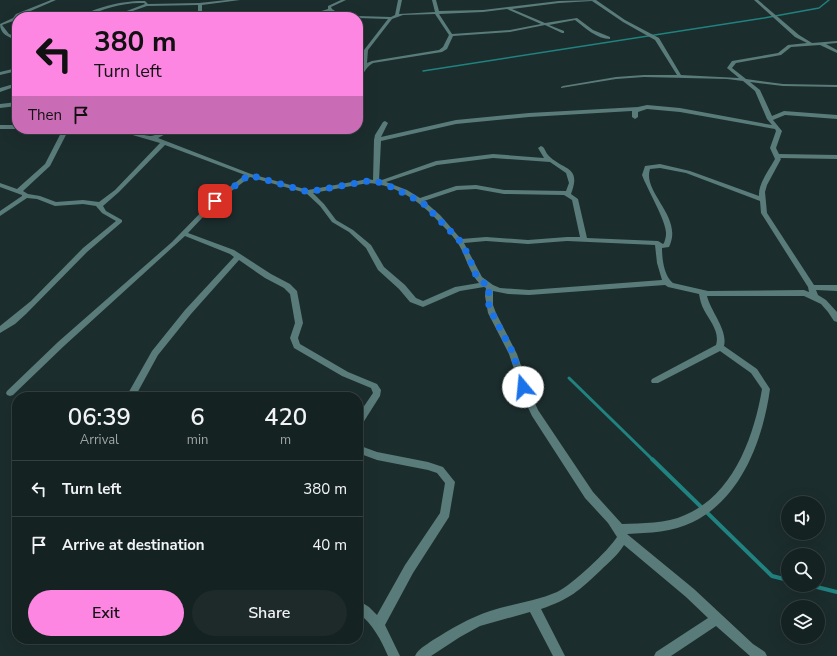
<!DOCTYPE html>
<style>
body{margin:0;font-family:"Nunito Sans",sans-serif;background:#1e2a2a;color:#f1f3f6;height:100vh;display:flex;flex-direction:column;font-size:15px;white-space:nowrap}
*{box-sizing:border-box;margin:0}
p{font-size:13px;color:#9da4a5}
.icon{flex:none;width:22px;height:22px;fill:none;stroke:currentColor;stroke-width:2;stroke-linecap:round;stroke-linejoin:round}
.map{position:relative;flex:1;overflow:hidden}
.drawer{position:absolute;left:12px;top:392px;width:351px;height:252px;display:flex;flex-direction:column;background:#152222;border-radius:16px;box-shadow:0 4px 16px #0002,0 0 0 1px #343f40}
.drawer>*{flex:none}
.guide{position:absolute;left:12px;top:12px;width:351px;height:122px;border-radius:16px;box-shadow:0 4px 16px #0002,0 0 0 1px #343f40;background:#fd86e3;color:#111;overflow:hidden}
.tools{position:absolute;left:781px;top:496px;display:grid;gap:8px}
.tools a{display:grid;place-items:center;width:44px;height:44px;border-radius:50%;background:#152222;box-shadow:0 4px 16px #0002,0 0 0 1px #343f40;font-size:20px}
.pin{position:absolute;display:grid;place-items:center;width:34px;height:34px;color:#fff;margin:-17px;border-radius:8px;box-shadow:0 2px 6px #0006}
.me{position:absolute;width:44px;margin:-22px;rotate:343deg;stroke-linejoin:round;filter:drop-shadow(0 0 3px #0008)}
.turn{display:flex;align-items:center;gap:14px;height:84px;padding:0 16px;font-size:18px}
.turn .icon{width:52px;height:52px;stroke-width:2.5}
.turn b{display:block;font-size:28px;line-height:34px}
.then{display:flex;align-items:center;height:38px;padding:0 16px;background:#0003;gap:8px;font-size:15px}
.eta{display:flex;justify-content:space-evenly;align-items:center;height:68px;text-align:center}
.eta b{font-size:24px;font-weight:600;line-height:28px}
.button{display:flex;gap:8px;margin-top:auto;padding:8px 16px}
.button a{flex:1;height:46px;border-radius:24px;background:#fd86e3;color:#111;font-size:16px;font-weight:600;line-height:46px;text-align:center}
.button a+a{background:#1e2a2a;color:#f1f3f6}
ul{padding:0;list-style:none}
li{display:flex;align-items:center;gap:12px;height:56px;padding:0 16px;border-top:1px solid #343f40}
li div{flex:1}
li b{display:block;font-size:15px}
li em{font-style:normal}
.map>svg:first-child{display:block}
</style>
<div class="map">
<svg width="837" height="656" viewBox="0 0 837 656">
<rect width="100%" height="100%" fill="#1c2d2d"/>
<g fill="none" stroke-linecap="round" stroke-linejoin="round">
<path stroke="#208380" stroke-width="1.5" d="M423,71L764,18L819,8L829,0"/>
<path stroke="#208380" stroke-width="3" d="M569,378L653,460"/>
<path stroke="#208380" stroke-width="4" d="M652,459L772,576L788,580
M809,585L837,592"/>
<path fill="#597b79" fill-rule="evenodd" d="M51,0H56L19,16L16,20L2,25L9,34L17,37V40C8,37 0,34 0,24L13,18L16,14Z
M227,0H240L202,5V17H198V5L147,6L124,14V12L145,4L144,3C123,2 103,9 85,17H79C95,7 126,0 145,1L148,4L199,3Z
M341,0H346L331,7L332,9L344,17H339L329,11L309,17H302L328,9V6Z
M398,0H402L399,14L435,12L432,0H436L439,11L483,10L559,1L596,0L625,20L659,38L681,75L739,78L727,68L732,61L778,53L788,45L807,43L795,37L754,0H758L799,35L812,43L837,41V43L826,44L837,50V53L820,45L791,47L781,55L736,63L732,68L746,79L783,84L837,85V87L783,86L750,82L760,90L772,116L784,111L837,115V119L785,115L773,120L782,131L776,148L779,154L837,155V159L780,158L781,159L767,185L765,192L767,213L814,285H837V291L816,290L818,295L826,300L837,312V322L834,321L828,312L821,304L804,296H707C711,312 728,330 724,346L757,369L770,389C763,439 742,498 693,522C673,532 649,533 627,534L694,589L753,644L765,652L767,656H750L716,626L671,656H654L656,652L708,618L686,597L624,545C618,555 609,562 601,570C579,591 570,599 541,609L565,656H553L530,612L480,626L460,637L431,656H415C418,649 426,645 433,640C451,629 469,618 490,611C512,604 536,601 557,592C573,584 608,551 617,537L608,523L585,498L532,416L524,399L509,354L488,313L485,296L486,288L484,287L460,291L423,307L410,302L399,289L378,270L366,248L349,232L332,222L320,206L306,193L250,177L217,202L188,233L234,250L271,274L290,284L297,291L303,323L298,338L300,344L348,372L377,384L381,390L380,396L361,426L358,427V415L373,393L371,388L342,376L294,348L290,338L295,323L290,294L284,288L265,278L239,260L191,314L158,355L135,397H126L152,351L185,310L234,257L230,254L185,236L64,346L13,395L10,396L7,395L6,393L7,391L58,342L172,242L213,200L245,175L165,145L119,192L103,206L106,211L122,220V222L87,252L26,314L15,324L0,333V326L31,301L83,248L116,221L102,213L96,206L83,204L55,206L37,199L27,198L0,216V211L22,196V195L0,187V183L17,189L45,164L63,129H69L50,166L23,191L28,194L40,196L56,202L83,200L99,202L115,190L160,143L112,129C126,129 137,134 150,136C156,136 165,129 175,129L158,138L251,174L308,190L368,179L373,180L374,140L375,135L383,122L385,121L388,123L381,137L456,120L529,113L638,107L647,105L680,108L772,125L767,119L755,91L743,81L727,79L644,77L616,79L561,88V87L563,86L616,77L644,75H677L655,40L623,22L592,1L559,3L512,9L545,23L577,18L593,30L610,37V39C597,39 585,28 575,20L549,25L564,31V33H562L545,25L510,32L453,36L447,49L442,52L373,63C363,69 365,75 358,79V73L362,66L364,50L388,19L358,18V17H356L358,16L391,17L395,15ZM507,9L541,24L510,30L452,34L439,14L483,12ZM435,14L449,35L443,47L439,50L372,61L367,63L368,50L392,19L403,15ZM647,109L680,112L775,129L776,131L770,148L775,159C769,170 758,184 759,196L690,171L660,164L645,166L642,175C647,189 667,222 666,234C666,237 665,240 664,243L663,244L658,241L587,238L578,199L571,194C582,165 563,171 548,155C546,153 545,149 543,147L541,146L538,148L544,158L493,154L436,161L379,181L381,141L456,124L529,117L632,111V117L635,119L638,117V112ZM493,158L550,162L566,173L569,183L566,191L504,190L476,185L456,186L420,198L407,190L386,182L437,165ZM660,168L686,173L760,201L761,213L808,287L809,292L804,290L708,291L673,283C664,276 662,259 662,248L669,247C684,217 642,193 650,169ZM368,183C399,185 423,204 443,226C449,232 455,238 459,245C466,257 469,272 479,283L455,287L423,301L416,298L405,285L384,267L371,245L353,230L336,220L324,204L313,193ZM476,189L504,194L564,195L572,200L580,237H567L528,240L486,237L461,239L440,215L424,201L457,190ZM486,241L528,244L567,241L655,245L657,263L662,280L529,290L500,288L493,285L482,277L464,243ZM665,285L668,287L699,294C700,299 701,305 704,310C710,321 720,332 716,345L652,379L651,381L652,383H658L720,351L751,373L762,389C754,437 733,495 685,515C666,524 642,523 622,524L593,492L538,410L530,392L517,354L496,313L493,305V291L508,294L529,295Z
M17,68V71L0,75V72Z
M17,83V86L0,92V88Z
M17,102V106L0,108V104Z
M0,125H17V129H0Z
M214,392L217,394L218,397H210L211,394Z
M358,445L377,452L428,462L443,467L455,482L449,517L413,573L385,625L400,656H388C381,640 373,624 358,613V600L369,607L377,615L405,565L440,513L445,483L437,473L428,470L377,460L358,453Z"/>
</g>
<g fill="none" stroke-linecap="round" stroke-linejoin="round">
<path stroke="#1a73e8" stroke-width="7" stroke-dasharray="0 12.6" d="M215,201L249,175L308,192L368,181H376L394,188L423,203L460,241L469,256L474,272L481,281L490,287L487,300L494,317L513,353L523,387"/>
</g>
</svg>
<div class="tools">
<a><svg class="icon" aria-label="sound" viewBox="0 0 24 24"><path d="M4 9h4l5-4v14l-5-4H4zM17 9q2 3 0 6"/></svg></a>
<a><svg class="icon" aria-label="search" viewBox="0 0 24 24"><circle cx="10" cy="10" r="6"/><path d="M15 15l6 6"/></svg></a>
<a><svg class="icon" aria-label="layers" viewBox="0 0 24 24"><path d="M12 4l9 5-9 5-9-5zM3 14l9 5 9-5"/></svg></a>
</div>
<div class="pin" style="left:215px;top:201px;background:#d93025"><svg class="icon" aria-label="arrive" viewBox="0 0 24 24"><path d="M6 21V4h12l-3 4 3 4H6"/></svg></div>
<svg class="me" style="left:523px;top:387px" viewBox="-20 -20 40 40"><circle r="19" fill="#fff"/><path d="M0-13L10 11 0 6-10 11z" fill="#1a73e8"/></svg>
<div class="guide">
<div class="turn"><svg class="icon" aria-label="left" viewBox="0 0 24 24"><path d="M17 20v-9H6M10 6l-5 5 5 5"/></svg><div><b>380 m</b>Turn left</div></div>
<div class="then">Then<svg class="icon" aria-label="arrive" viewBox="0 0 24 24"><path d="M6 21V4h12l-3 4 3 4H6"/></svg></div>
</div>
<section class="drawer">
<div class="eta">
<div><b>06:39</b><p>Arrival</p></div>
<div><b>6</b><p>min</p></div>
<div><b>420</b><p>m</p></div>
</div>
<ul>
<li><svg class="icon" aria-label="left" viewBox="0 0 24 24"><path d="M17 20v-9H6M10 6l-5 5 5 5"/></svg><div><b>Turn left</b></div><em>380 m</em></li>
<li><svg class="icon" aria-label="arrive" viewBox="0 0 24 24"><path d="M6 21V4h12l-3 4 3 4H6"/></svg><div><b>Arrive at destination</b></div><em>40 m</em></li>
</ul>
<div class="button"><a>Exit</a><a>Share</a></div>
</section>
</div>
